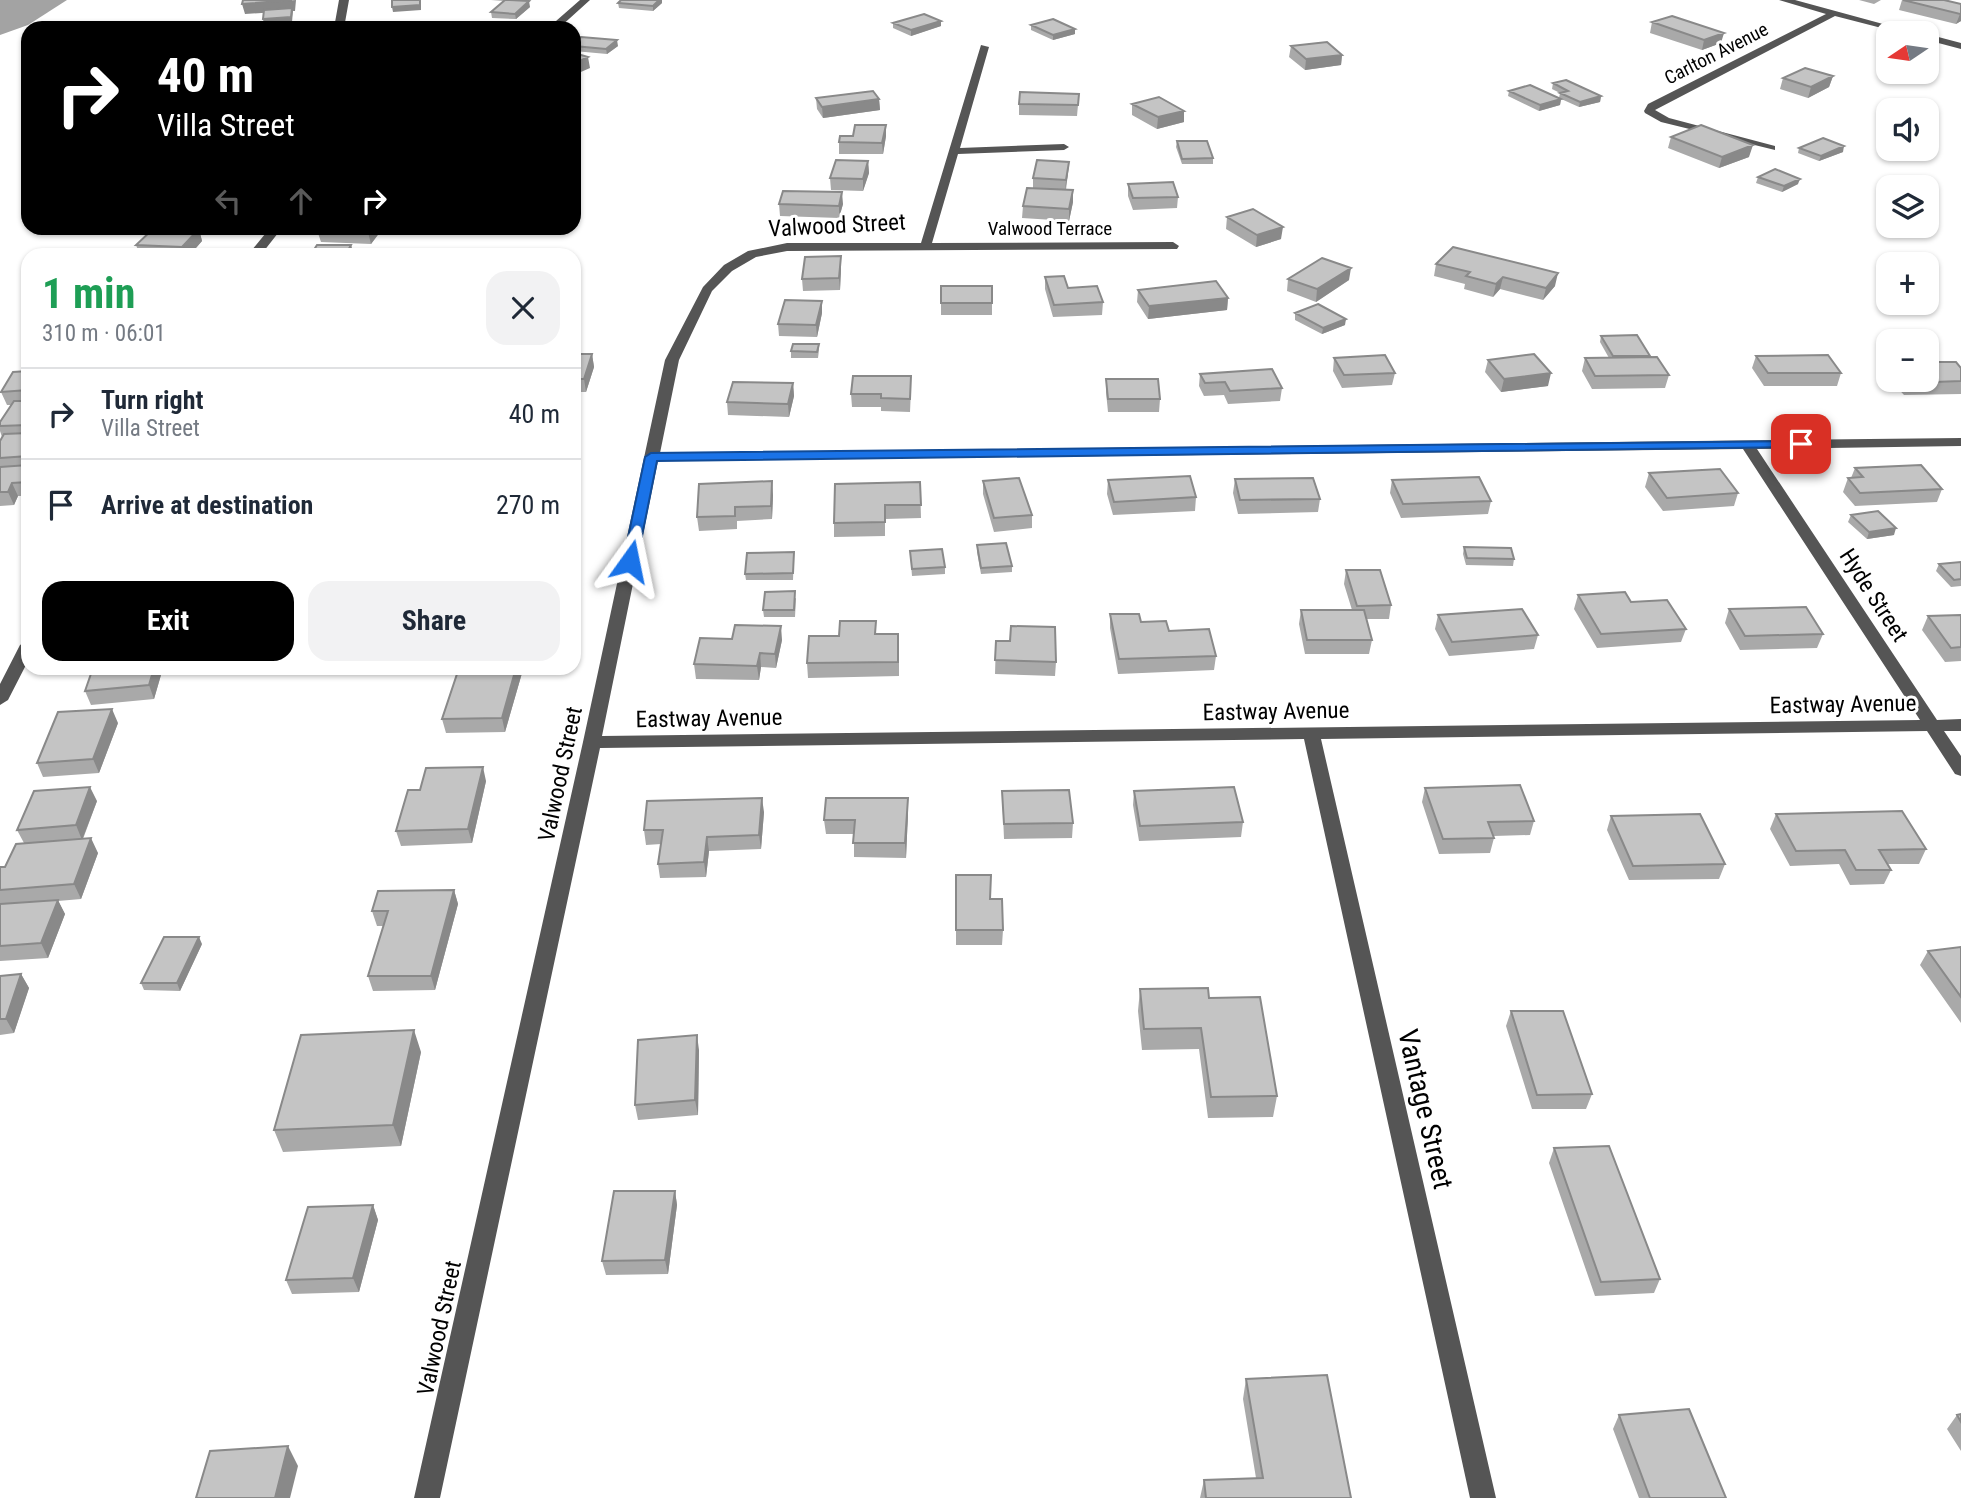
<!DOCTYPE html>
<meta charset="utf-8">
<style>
body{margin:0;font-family:"Roboto Condensed",sans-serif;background:#f2f2f3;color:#1f2937;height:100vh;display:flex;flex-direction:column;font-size:26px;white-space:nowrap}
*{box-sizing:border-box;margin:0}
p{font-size:23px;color:#747a83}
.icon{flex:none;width:38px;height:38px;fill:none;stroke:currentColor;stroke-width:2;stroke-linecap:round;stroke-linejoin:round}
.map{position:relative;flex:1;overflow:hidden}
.details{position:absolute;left:21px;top:248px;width:560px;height:427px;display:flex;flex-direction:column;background:#fff;border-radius:21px;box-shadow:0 2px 5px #0004}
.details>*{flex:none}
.guide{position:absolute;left:21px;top:21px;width:560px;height:214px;border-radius:21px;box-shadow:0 2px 5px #0004;background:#000;color:#fff;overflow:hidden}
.needle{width:46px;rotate:257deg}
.fabs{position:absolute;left:1876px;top:21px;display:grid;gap:14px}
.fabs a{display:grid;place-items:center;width:63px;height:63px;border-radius:14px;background:#fff;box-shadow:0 2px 5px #0004;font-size:35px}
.pin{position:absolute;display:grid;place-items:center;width:60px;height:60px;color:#fff;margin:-30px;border-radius:14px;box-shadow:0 4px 10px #0006}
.me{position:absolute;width:77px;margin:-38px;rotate:12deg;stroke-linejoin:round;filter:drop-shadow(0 0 5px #0008)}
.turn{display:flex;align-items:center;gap:24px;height:147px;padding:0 21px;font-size:32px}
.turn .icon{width:91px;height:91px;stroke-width:2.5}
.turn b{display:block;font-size:49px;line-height:60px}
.lanes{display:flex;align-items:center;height:66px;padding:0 21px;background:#0003;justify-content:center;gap:35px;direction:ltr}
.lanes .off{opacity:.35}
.round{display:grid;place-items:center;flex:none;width:74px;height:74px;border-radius:21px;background:#f2f2f3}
.summary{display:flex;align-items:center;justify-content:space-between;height:119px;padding:0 21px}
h1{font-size:42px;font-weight:700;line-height:52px;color:#1e9e55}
.action{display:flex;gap:14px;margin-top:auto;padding:14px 21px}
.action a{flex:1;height:80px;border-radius:21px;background:#000;color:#fff;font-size:28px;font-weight:700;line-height:80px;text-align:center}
.action a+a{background:#f2f2f3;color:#1f2937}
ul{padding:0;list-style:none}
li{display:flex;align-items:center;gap:21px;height:91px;padding:0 21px;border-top:2px solid #e0e1e3}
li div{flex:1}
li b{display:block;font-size:26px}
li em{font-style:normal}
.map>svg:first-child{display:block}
</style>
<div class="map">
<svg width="1961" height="1498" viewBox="0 0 1961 1498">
<rect width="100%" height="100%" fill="#fff"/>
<path fill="#a3a3a3" d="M0,0H67L28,25L0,35Z"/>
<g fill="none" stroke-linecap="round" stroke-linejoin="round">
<path fill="#555" fill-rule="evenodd" d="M339,0H349L344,28H334Z
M580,0H590L559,28H548Z
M1779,0H1795L1916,33H1901L1835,16L1655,110L1669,118L1775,146V150L1661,122L1645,113L1644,111L1648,104L1826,14Z
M1927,34L1961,43V49L1927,40Z
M981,45L989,47L960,148L1064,144L1069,147L1064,150L958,154L932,243L1173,242L1179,246L1177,249L787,251L756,257L732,271L712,291L679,360L660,453L1961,438V446L1757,449L1937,720L1961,719V731H1944L1961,756V776L1955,774L1927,731L1321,739L1496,1498H1470L1304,739L600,748L440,1498H414L583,742L665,360L703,287L724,265L748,251L787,243H921ZM1743,449L1920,720L602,736L658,461Z
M270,228H282L260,256H247Z
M28,640V661L8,700L0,705V684L20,645Z"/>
</g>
<path fill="#a9a9a9" d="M491,0H521L520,1L530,7L516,19L492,18L491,12L504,1Z
M621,0H662V3L653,11L619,8L618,3Z
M1859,0H1881L1874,4Z
M1902,0L1961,4V21L1956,24L1899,10Z
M1652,22L1721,43L1702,50L1650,33Z
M893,23L941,26L911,36L893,28Z
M1031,25L1075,29V34L1053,40L1031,30Z
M574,42L618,46L607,54L574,51Z
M1291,46L1342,55L1341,65L1305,70L1289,57Z
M1833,76L1829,87L1808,98L1780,89L1783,78Z
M1553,83L1601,96L1600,102L1579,107L1559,98L1560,93L1552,89Z
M1509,91L1561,99L1560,105L1539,111L1508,96Z
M1079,94L1077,116L1019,115V104Z
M816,98L879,99L880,110L823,118L817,109Z
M1132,104L1184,111V122L1157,129L1132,115Z
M886,125V136L883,154H839V142L853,136Z
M1671,137L1749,157L1719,168L1668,148Z
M1177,141L1213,158V164H1182L1176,147Z
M1799,148L1843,152L1819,161L1798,153Z
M868,161L869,173L863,191L831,190L830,178Z
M1069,162L1068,173L1066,190H1073V202L1069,221L1022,218L1023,206L1033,188V178Z
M1758,177L1798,184L1782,192L1756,183Z
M1128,184L1178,197L1177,208L1133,210L1128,196Z
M779,204H843L839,218L780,216Z
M1227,217L1281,239L1256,247L1226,229Z
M154,228H215L210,234L200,233L202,241L189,256H130L139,253L136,245Z
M383,228L371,244L321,242L317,230Z
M1436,264L1555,286L1543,300L1500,289L1493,297L1464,289L1465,284L1434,276Z
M841,268L840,290L803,291L802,279Z
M1045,277L1103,302L1102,315L1053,317L1045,289Z
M1288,279L1349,280L1316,302L1287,291Z
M941,286H992V315H941Z
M1138,290L1228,298L1227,310L1148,319L1137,302Z
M822,313L817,337L779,336L778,324Z
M1295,313L1345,325L1322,334L1295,320Z
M1601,336L1650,356L1649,357L1669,375L1665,388L1592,389L1582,371L1585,358H1609L1600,342Z
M819,344V350L818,358H791V351Z
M574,354H592L594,367L586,392H574Z
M1756,356L1841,373L1837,386H1764L1752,368Z
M1334,358L1395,373L1392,385L1342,388L1333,371Z
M1488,360L1548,386L1501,392L1485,372Z
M1961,368V394L1904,395L1890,380H1927Z
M28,371V496H18L14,505L0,506V441L2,437L0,431V422L12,405H7L1,392Z
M1200,374L1282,388L1280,401L1228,404L1224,395L1204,396L1199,386Z
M1106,379L1160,399L1159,412H1108L1106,392Z
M793,383L794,396L789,417L728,415L727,402Z
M911,389L910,412L881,411V407H852L851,394Z
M1855,468L1942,489L1937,502L1855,506L1843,492L1848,478H1851Z
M1649,473L1738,493L1734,506L1663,511L1645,487Z
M1235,479L1320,499L1318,512L1238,514L1233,493Z
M1108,480L1196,497L1195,511L1113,515L1107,494Z
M1392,480L1491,501L1488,514L1401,518L1390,493Z
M983,481L1032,515V528L994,532L983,494Z
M920,482L921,518L885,519V536L834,537V523Z
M773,495L772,519L737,521V529L699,531L697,517Z
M1851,515L1894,535L1867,539L1848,522Z
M977,545L1012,566V572L981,574L977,552Z
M1464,547L1514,559L1513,566L1466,565L1463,554Z
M910,551L945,567V574L912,576Z
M794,552L793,580H746L745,574Z
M1961,562V586L1951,587L1936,571L1939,564Z
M1346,570L1391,605L1389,619H1366L1372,640L1369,654H1305L1299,624L1301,610H1352L1344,584Z
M1578,595L1631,602L1686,629L1681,642L1597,648L1574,609Z
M796,598L795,617H764L763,610Z
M1729,609L1823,634L1817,648L1740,650L1725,623Z
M1110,614L1141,622L1169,631L1216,656L1214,670L1118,674L1110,628Z
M1438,615L1538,635L1534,649L1449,656L1435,629Z
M1961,615V661L1945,662L1922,630L1928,616Z
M876,634L899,648V676L808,678L807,663L839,636Z
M782,640L776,668L761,667L759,680L696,679L694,664Z
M996,641H1010L1056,662L1055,676L995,674Z
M93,668H163L154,699L91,705L85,691Z
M459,668H521L522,673L505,732L446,733L442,719Z
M118,723L99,773L43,777L37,763Z
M486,781L472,843L401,846L396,831L420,790Z
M1425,788L1534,821L1530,835L1494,836V838L1490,853L1439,854L1422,802Z
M1002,791L1073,823L1072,838L1004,839Z
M1134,791L1243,822L1241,837L1139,841L1133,805Z
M97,801L83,839L98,853L81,899L58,901L65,914L48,958L0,961V867H5L24,843L17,830Z
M764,812L761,849L709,851L706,877L660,878L658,864L661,844L646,845L644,830Z
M908,813L906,858L854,857V834H826L824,820Z
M1776,814L1926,849L1919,864H1887L1891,870L1884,884L1850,885L1839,864L1790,866L1770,829Z
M1611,816L1725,864L1719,879L1629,880L1607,830Z
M956,875L990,899L1003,930L1002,945H956Z
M454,890L458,904L435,990L373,991L368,976L383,926H377L372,911Z
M202,944L180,991L144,990L141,983Z
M1961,947V1023L1920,965L1928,951Z
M21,974L29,988L14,1033L0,1035V976Z
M1140,989L1209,998L1277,1096L1273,1117L1208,1118L1199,1049L1142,1050L1138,1011Z
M1511,1011L1592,1094L1586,1109H1532L1506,1026Z
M699,1050L698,1115L638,1120L635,1105Z
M421,1052L401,1146L283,1152L274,1130Z
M1554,1148L1660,1279L1654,1293L1595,1296L1549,1163Z
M675,1191L677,1205L668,1274L606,1275L602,1261Z
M373,1205L378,1220L359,1292L292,1294L286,1280Z
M1246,1379L1351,1498H1200L1204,1480L1256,1478L1243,1399Z
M1961,1414V1451L1947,1429L1957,1415Z
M1619,1415L1726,1498H1639L1613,1429Z"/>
<path fill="#898989" d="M296,0L295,11H293L292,22L264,25L263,19L292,11L245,14L242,4Z
M421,0V10L393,12L392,7Z
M659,0H662V3L653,11V6Z
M529,1L530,7L516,19L515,14Z
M1961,13V21L1956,24L1960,14Z
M941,21V26L911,36V30Z
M1075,29V34L1053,40V35Z
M1724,33L1721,43L1702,50L1704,40Z
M617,40L618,46L607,54L606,49Z
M1342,55L1341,65L1305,70L1306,59Z
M588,57L590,68L574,75V64Z
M1833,76L1829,87L1808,98L1811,87Z
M1601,96L1600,102L1579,107L1580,102Z
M879,99L880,110L823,118L822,107Z
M1561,99L1560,105L1539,111L1540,105Z
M1184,111V122L1157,129L1158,117Z
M886,125V136L883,154L882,143Z
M1753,145L1749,157L1719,168L1722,157Z
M1844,146L1843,152L1819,161L1821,156Z
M868,161L869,173L863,191V179Z
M1069,162L1068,173L1065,192L1066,180Z
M1800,179L1798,184L1782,192L1784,186Z
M1073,190V202L1069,221V209Z
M842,192L843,204L839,218V206Z
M1283,227L1281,239L1256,247L1257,235Z
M208,228H215L210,234Z
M372,228H383L371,244L368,232Z
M199,229L202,241L189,256H185L182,247Z
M351,245L353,251L350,256H345Z
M841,256V268L840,290L839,278Z
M1351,268L1349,280L1316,302L1317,289Z
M1558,273L1555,286L1543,300L1546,288Z
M1503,277L1500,289L1493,297L1496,284Z
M1228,298L1227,310L1148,319L1149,306Z
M822,301V313L817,337L816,325Z
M1346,319L1345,325L1322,334L1323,328Z
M592,354L594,367L586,392L584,379Z
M1551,373L1548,386L1501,392L1504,379Z
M793,383L794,396L789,417L788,404Z
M772,481L773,495L772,519L771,506Z
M12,483L18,496L14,505L8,492Z
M1896,528L1894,535L1867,539L1869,532Z
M781,626L782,640L776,668L775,654Z
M760,653L761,667L759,680L757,666Z
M154,668H163L154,699L149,685Z
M516,668H521L522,673L505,732L502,718Z
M112,709L118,723L99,773L93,759Z
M483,767L486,781L472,843L468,829Z
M90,787L97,801L82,840L76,825Z
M762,798L764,812L761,849L759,835Z
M908,798V813L906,858L905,843Z
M707,837L709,851L706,877L704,862Z
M91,838L98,853L81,899L74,884Z
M454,890L458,904L435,990L431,976Z
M58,900L65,914L48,958L41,943Z
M199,937L202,944L180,991L177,983Z
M21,974L29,988L14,1033L6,1019Z
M414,1030L421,1052L401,1146L393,1125Z
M697,1035L699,1050L698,1115L695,1100Z
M675,1191L677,1205L668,1274L665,1260Z
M373,1205L378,1220L359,1292L353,1278Z
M288,1446L298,1466L290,1498H275Z"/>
<path fill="#c4c4c4" stroke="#898989" stroke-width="2" d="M243,0H292L242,4Z
M392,0H420V5L392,7Z
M505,0H510L529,1L515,14L491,12Z
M621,0H659L653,6L618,3Z
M1903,0H1944L1961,4V13L1960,14Z
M292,8L291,17L263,19L264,10Z
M924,14L941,21L911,30L893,23Z
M1672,16L1724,33L1704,40L1652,22Z
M1053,19L1075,29L1053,35L1031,25Z
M418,25V28H390Z
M581,37L617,40L606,49L574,46V42Z
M1327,42L1342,55L1306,59L1291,46Z
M574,53L588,57L574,64Z
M1805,68L1833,76L1811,87L1783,78Z
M1566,80L1601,96L1580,102L1560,93L1568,91L1553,83Z
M1530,85L1561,99L1540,105L1509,91Z
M873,91L879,99L822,107L816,98Z
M1020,92L1079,94L1078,105L1019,104Z
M1159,97L1184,111L1158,117L1132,104Z
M855,125H886L882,143L839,142L840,136H853Z
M1701,125L1753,145L1722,157L1671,137Z
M1823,138L1844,146L1821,156L1799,148Z
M1177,141H1207L1213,158L1182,159Z
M836,160L868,161L863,179L830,178Z
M1037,160L1069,162L1066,180L1033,178Z
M1775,169L1800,179L1784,186L1758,177Z
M1173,182L1178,197L1133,198L1128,184Z
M1027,188L1073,190L1069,209L1023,206Z
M783,191L842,192L839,206L779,204Z
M1253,209L1283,227L1257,235L1227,217Z
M154,228H163L199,229L182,247L136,245Z
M320,228H372L368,232L317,230Z
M317,245H351L345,256H310Z
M1453,247L1558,273L1546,288L1503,277L1496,284L1466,276L1470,272L1436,264Z
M133,253L178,254L177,256H130Z
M841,256L839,278L802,279L805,257Z
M1322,258L1351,268L1317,289L1288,279Z
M1064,276L1068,288L1097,286L1103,302L1054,305L1045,277Z
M1216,281L1228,298L1149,306L1138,290Z
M941,286H992V303H941Z
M785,300L822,301L816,325L778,324Z
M1318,304L1346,319L1323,328L1295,313Z
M1637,335L1650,356H1613L1601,336Z
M793,344H819L817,352L791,351Z
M574,354H592L584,379H574Z
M1534,354L1551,373L1504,379L1488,360Z
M1385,355L1395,373L1344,375L1334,358Z
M1828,355L1841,373H1768L1756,356Z
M1657,357L1669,375L1595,376L1585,358Z
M1927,362H1956L1961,368V381L1908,383L1906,380H1927Z
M1272,369L1282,388L1230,391L1225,382L1205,383L1200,374Z
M28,371V390L1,392L13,372Z
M853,376H911L910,399L881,398V394H851Z
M1106,379H1158L1160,399H1108Z
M733,382L793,383L788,404L727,402Z
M14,401H28V425L0,426V422Z
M28,433V456L0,458V441L4,434Z
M28,465V482L12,483L8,492H0V467Z
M1921,465L1942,489L1860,493L1848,478L1863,477L1855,468Z
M1720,469L1738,493L1667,498L1649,473Z
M1190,476L1196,497L1114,502L1108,480Z
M1479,477L1491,501L1403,504L1392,480Z
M1019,478L1032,515L994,518L983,481Z
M1313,478L1320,499L1240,500L1235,479Z
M772,481L771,506L735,507V516L697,517L699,484Z
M920,482L921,505H885V522L834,523L835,484Z
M1878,511L1896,528L1869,532L1851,515Z
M1006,543L1012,566L981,568L977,545Z
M1464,547L1511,548L1514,559L1467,558Z
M942,549L945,567L912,569L910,551Z
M794,552L793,573L745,574L747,553Z
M1961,562V579L1954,580L1939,564Z
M1346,570H1380L1391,605L1357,606Z
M795,591L794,610H763L765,592Z
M1625,592L1631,602L1667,600L1686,629L1601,634L1578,595Z
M1806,607L1823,634L1745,636L1729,609Z
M1522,609L1538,635L1452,642L1438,615Z
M1301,610H1364L1372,640H1307Z
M1110,614H1139L1141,622L1166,621L1169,631L1209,629L1216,656L1119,659Z
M1961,615V647L1951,648L1928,616Z
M840,621H876L875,634H898V662L807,663L809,636H839Z
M735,625L781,626L775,654L760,653L757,666L694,664L700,638L732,639Z
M1011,626L1055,627L1056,662L995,660L996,641H1010Z
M93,668H154L149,685L85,691Z
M459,668H516L502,718L442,719Z
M112,709L93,759L37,763L58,712Z
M483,767L468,829L396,831L408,790H420L426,768Z
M1520,785L1534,821L1488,822L1494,838L1443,839L1425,788Z
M90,787L76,825L17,830L34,791Z
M1234,787L1243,822L1140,826L1134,791Z
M1069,790L1073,823L1004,824L1002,791Z
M762,798L759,835L707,837L704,862L658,864L663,830H644L647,801Z
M826,798H908L905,843H853L855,820H824Z
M1902,811L1926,849L1879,850L1891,870H1856L1845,850L1796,851L1776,814Z
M1700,814L1725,864L1633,866L1611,816Z
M91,838L74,884L0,890V867H5L16,844Z
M956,875H991L990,899H1002L1003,930H956Z
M454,890L431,976H368L388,911H372L378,891Z
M58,900L41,943L0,946V904Z
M164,937H199L177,983H141Z
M1961,947V997L1928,951Z
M21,974L6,1019H0V976Z
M1208,988L1209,998L1260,997L1277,1096L1211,1097L1201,1028L1144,1029L1140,989Z
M1511,1011H1563L1592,1094L1537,1095Z
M414,1030L393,1125L274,1130L301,1035Z
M697,1035L695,1100L635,1105L638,1040Z
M1609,1146L1660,1279L1601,1282L1554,1148Z
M614,1191H675L665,1260L602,1261Z
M373,1205L353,1278L286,1280L308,1207Z
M1327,1375L1351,1498H1206L1204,1480L1263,1478L1246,1379Z
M1689,1409L1726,1498H1650L1619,1415Z
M1961,1414V1422L1957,1415Z
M288,1446L275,1498H196L210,1451Z"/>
<path fill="#1a73e8" stroke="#114b97" stroke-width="2" d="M1801,441L1806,442V447L657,461L637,561L630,565L623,561L645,457L651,453Z"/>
<g text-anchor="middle" stroke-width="6" stroke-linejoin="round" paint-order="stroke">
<g font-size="19" fill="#000" stroke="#fff">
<text transform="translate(1716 53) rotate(-27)" y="7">Carlton Avenue</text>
<text x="1050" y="235">Valwood Terrace</text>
</g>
<g font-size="23" fill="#000" stroke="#fff">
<text transform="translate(837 225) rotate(-3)" y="8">Valwood Street</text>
<text transform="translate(1874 595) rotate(57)" y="8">Hyde Street</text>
<text transform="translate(1843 704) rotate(-1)" y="8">Eastway Avenue</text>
<text transform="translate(1276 711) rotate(-1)" y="8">Eastway Avenue</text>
<text transform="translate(709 718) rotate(-1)" y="8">Eastway Avenue</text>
<text transform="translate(560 774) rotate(-78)" y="8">Valwood Street</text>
<text transform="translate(439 1328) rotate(-78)" y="8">Valwood Street</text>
</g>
<g font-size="28" fill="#000" stroke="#fff">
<text transform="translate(1426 1109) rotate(77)" y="10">Vantage Street</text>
</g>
</g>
</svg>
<div class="fabs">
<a><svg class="needle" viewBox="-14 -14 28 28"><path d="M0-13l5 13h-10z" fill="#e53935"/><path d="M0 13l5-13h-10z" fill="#747a83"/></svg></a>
<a><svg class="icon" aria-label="sound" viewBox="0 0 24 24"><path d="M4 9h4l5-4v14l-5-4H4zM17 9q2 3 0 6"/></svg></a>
<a><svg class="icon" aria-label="layers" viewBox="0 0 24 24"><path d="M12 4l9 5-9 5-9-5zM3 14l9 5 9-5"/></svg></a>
<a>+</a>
<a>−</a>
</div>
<div class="pin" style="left:1801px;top:444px;background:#d93025"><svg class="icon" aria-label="arrive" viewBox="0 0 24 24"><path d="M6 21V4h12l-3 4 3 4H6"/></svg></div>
<svg class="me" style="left:630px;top:561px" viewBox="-20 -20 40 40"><path d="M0-17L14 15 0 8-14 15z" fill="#1a73e8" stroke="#fff" stroke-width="4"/></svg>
<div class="guide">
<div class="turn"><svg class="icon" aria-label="right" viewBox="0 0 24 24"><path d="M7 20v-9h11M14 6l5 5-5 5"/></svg><div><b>40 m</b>Villa Street</div></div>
<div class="lanes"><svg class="icon off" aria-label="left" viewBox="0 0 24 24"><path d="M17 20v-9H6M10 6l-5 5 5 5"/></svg><svg class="icon off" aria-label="ahead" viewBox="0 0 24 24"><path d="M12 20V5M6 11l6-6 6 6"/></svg><svg class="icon" aria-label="right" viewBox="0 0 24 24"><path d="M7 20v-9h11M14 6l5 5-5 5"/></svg></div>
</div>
<section class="details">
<div class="summary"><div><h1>1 min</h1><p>310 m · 06:01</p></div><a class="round"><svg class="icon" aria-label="close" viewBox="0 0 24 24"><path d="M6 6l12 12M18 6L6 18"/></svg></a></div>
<ul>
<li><svg class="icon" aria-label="right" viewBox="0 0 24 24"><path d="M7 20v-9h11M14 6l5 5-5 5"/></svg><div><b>Turn right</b><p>Villa Street</p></div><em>40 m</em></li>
<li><svg class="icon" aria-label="arrive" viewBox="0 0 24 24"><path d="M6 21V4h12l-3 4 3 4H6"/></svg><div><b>Arrive at destination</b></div><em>270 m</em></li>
</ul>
<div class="action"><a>Exit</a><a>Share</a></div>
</section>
</div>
